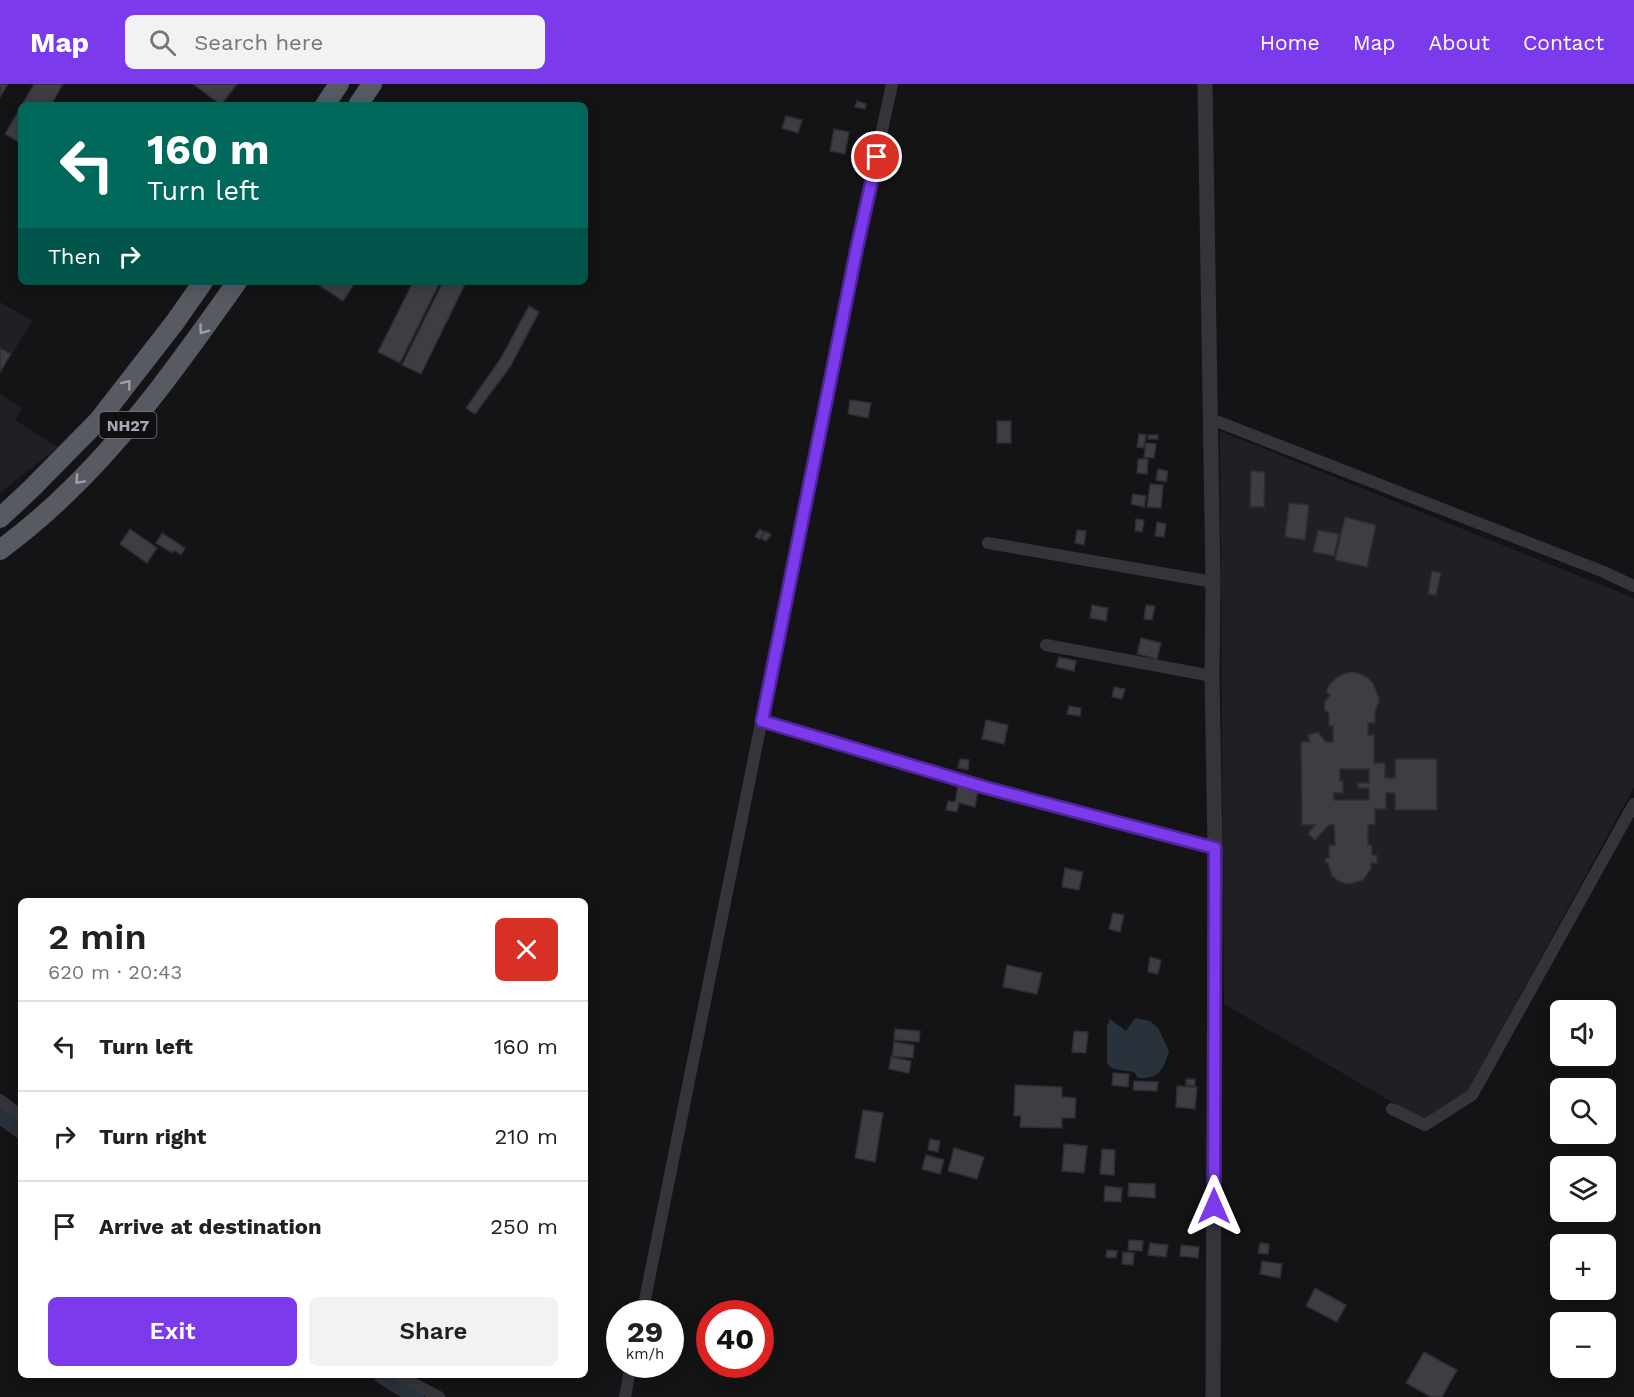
<!DOCTYPE html>
<meta charset="utf-8">
<style>
body{margin:0;font-family:"Work Sans",sans-serif;background:#f2f2f2;color:#202124;height:100vh;display:flex;flex-direction:column;font-size:22px;white-space:nowrap}
*{box-sizing:border-box;margin:0}
p{font-size:20px;color:#757577}
.icon{flex:none;width:33px;height:33px;fill:none;stroke:currentColor;stroke-width:2;stroke-linecap:round;stroke-linejoin:round}
.map{position:relative;flex:1;overflow:hidden}
.side{position:absolute;left:18px;top:814px;width:570px;height:480px;display:flex;flex-direction:column;background:#fff;border-radius:9px;box-shadow:0 3px 15px #0003}
.side>*{flex:none}
.top-card{position:absolute;left:18px;top:18px;width:570px;height:183px;border-radius:9px;box-shadow:0 3px 15px #0003;background:#00695c;color:#fff;overflow:hidden}
.buttons{position:absolute;left:1550px;top:916px;display:grid;gap:12px}
.buttons a{display:grid;place-items:center;width:66px;height:66px;border-radius:9px;background:#fff;box-shadow:0 3px 15px #0003;font-size:30px}
.speed{position:absolute;left:606px;top:1216px;display:flex;gap:12px;font-size:30px;font-weight:700;text-align:center}
.speed>*{display:grid;place-content:center;width:78px;height:78px;border-radius:50%;background:#fff;box-shadow:0 3px 15px #0003;line-height:1}
.speed small{font-size:15px;font-weight:400}
.speed .limit{border:9px solid #d22;background:#fff;color:#111}
.pin{position:absolute;display:grid;place-items:center;width:51px;height:51px;color:#fff;margin:-26px;border:3px solid #fff;border-radius:50%;box-shadow:0 2px 6px #0007}
.me{position:absolute;width:66px;margin:-33px;rotate:0deg;stroke-linejoin:round;filter:drop-shadow(0 0 4px #0008)}
.turn{display:flex;align-items:center;gap:21px;height:126px;padding:0 30px;font-size:27px}
.turn .icon{width:78px;height:78px;stroke-width:2.5}
.turn b{display:block;font-size:42px;line-height:51px}
.then{display:flex;align-items:center;height:57px;padding:0 30px;background:#0003;gap:12px;font-size:22px}
.round{display:grid;place-items:center;flex:none;width:63px;height:63px;border-radius:9px;background:#f2f2f2}
.overview{display:flex;align-items:center;justify-content:space-between;height:102px;padding:0 30px}
h1{font-size:36px;font-weight:600;line-height:45px}
.button{display:flex;gap:12px;margin-top:auto;padding:12px 30px}
.button a{flex:1;height:69px;border-radius:9px;background:#7c3aed;color:#fff;font-size:24px;font-weight:600;line-height:69px;text-align:center}
.button a+a{background:#f2f2f2;color:#202124}
ul{padding:0;list-style:none}
li{display:flex;align-items:center;gap:18px;height:90px;padding:0 30px;border-top:2px solid #e0e0e0}
li div{flex:1}
li b{display:block;font-size:22px}
li em{font-style:normal}
header{display:flex;align-items:center;gap:36px;box-sizing:border-box;height:84px;padding:0 30px;background:#7c3aed;color:#fff}
header strong{font-size:28px}
nav{display:flex;gap:33px;margin-inline-start:auto;font-size:21px}
.search{width:420px;height:54px;background:#f2f2f2;display:flex;align-items:center;gap:15px;box-sizing:border-box;padding:0 21px;border-radius:9px;color:#757577;font-size:22px}
.map>svg:first-child{display:block}
</style>
<header>
<strong>Map</strong>
<div class="search"><svg class="icon" aria-label="search" viewBox="0 0 24 24"><circle cx="10" cy="10" r="6"/><path d="M15 15l6 6"/></svg>Search here</div>
<nav><a>Home</a><a>Map</a><a>About</a><a>Contact</a></nav>
</header>
<div class="map">
<svg width="1634" height="1313" viewBox="0 0 1634 1313">
<rect width="100%" height="100%" fill="#141316"/>
<path fill="#201f23" d="M0,218L32,237L0,290Z
M0,310L22,324L15,336L58,363L0,409Z
M1220,347L1634,514V703L1467,1008L1423,1036L1224,920Z"/>
<path fill="#29313a" d="M1135,934L1150,937L1158,944L1169,967C1163,986 1160,995 1138,994L1134,988L1114,985L1107,980V942L1110,935L1126,947Z"/>
<g fill="none" stroke-linecap="round" stroke-linejoin="round">
<path stroke="#29313a" stroke-width="16" d="M0,1032L21,1047
M382,1292L416,1313"/>
</g>
<path fill="#3e3d43" stroke="#2e2d32" stroke-width="1.5" fill-rule="evenodd" d="M0,0H8L0,13Z
M34,0H63L51,21H22Z
M193,0H237L221,21Z
M857,17L866,20L865,25L855,23Z
M21,23V59L5,50Z
M786,32L802,36L798,49L782,44Z
M834,45L849,48L845,70L830,67Z
M314,198H348L353,202L343,217Z
M413,198H440L400,279L378,268Z
M443,198H466L421,290L402,281Z
M529,222L539,228L510,283L475,330L466,324L501,274Z
M0,264L11,270L0,288Z
M850,316L871,319L868,334L848,330Z
M997,337H1011V359H997Z
M1139,350L1146,351L1144,364L1137,363Z
M1148,351H1158V355H1148Z
M1146,359L1156,360L1154,374L1144,373Z
M1138,375H1148L1147,390L1137,389Z
M1158,385L1168,387L1166,398L1156,396Z
M1251,387L1265,388L1264,423H1250Z
M1150,400L1163,401L1161,424L1147,423Z
M1133,410L1146,412L1144,423L1131,420Z
M1289,419L1309,421L1305,456L1285,453Z
M1345,433L1376,441L1367,483L1335,476Z
M1136,435L1144,436L1142,448L1135,447Z
M1157,438L1166,440L1164,453L1155,452Z
M130,445L157,464L147,479L120,460Z
M760,445L764,448L759,455L755,452Z
M1077,446L1086,447L1084,461L1075,459Z
M1318,446L1339,450L1334,472L1313,468Z
M766,447L771,451L766,457L761,454Z
M162,449L185,464L181,471L174,466L172,469L156,459Z
M1432,487L1441,489L1436,511L1428,510Z
M1092,521L1108,524L1106,537L1090,534Z
M1146,521L1155,522L1152,536L1144,535Z
M1141,554L1161,559L1157,575L1137,570Z
M1059,573L1076,577L1074,587L1056,583Z
M1352,588L1360,590L1367,593L1373,599L1378,612H1379V619H1378L1375,628V639H1368V651H1374V679H1385V694H1395V675H1437V726H1395V709H1386V725H1375V740L1368,741V761H1372V771H1377V779H1371V785L1363,796L1350,800L1343,799L1337,796L1332,792L1328,779H1325V775L1329,774V761H1335L1334,741H1329L1315,756L1308,750L1315,741H1302L1301,658H1310L1308,651L1318,648L1326,658H1333V642H1329V630L1324,625L1325,617L1330,611L1326,607L1330,600L1336,594L1343,590ZM1340,685H1369V699H1358V704H1369V716H1334V709H1343V697H1340Z
M1114,603L1125,605L1122,615L1112,613Z
M1069,622L1081,624L1080,632L1067,630Z
M986,636L1008,641L1004,660L982,655Z
M960,675L969,676L968,686L958,684Z
M958,701L978,706L975,723L959,719L957,728L946,726L948,717L955,718Z
M1065,784L1083,788L1079,806L1062,803Z
M1113,829L1124,831L1120,848L1109,845Z
M1150,873L1161,876L1158,890L1148,888Z
M1007,881L1042,889L1037,910L1003,903Z
M895,945L920,947L919,958L894,956Z
M1074,947L1088,948L1086,969L1072,968Z
M894,958L914,961L913,974L892,972Z
M891,973L911,977L909,989L889,985Z
M1113,989L1129,990L1128,1003L1112,1001Z
M1186,995H1195V1002L1186,1001Z
M1134,997L1158,998L1157,1007L1133,1006Z
M1015,1001L1062,1003V1013L1076,1014L1075,1034H1062V1044L1020,1043L1021,1032H1014Z
M1177,1002L1197,1003L1195,1025L1176,1023Z
M863,1026L883,1029L875,1078L855,1074Z
M930,1055L940,1057L938,1068L928,1066Z
M1064,1060L1087,1062L1084,1089L1062,1087Z
M954,1064L984,1073L977,1095L948,1087Z
M1102,1065L1115,1066L1114,1091L1100,1090Z
M926,1071L944,1076L940,1090L922,1085Z
M1129,1099L1155,1100V1114L1128,1112Z
M1105,1102L1122,1104L1121,1118L1104,1117Z
M1129,1156L1143,1157L1142,1167L1128,1166Z
M1150,1159L1168,1161L1166,1173L1148,1171Z
M1260,1159L1269,1160L1268,1170L1258,1169Z
M1181,1161L1199,1163L1198,1174L1180,1172Z
M1107,1166L1117,1167L1116,1174L1106,1173Z
M1123,1168L1134,1169L1133,1181L1122,1180Z
M1262,1177L1282,1180L1280,1194L1260,1190Z
M1315,1204L1346,1221L1337,1238L1306,1222Z
M1424,1268L1457,1286L1442,1313H1431L1406,1299Z"/>
<g fill="none" stroke-linecap="round" stroke-linejoin="round">
<path stroke="#34353b" stroke-width="12" d="M1211,335L1604,488L1634,502
M988,459L1213,498
M1046,561L1212,592
M762,637L987,704L1215,764
M0,1016L21,1032
M1392,1025L1425,1041L1472,1011L1634,720
M642,1230L857,163L892,0
M399,1292L439,1313
M625,1313L631,1281"/>
<path stroke="#34353b" stroke-width="15" d="M1205,0L1213,498L1212,592L1215,764L1213,1313"/>
<path stroke="#585a63" stroke-width="20" d="M325,21L339,0
M358,21L372,0
M0,434L31,405L99,336L175,238L203,198
M0,466C24,448 48,428 70,406C133,345 186,270 237,198"/>
</g>
<defs><path id="oneway-chevron" d="M-2-3.5L2.5 0L-2 3.5" fill="none" stroke-width="1.6" stroke-linecap="round" stroke-linejoin="round" transform="scale(1.5)"/></defs>
<g stroke="#9ca0af">
<use href="#oneway-chevron" transform="translate(203 246) rotate(126)"/>
<use href="#oneway-chevron" transform="translate(127 300) rotate(-52)"/>
<use href="#oneway-chevron" transform="translate(79 396) rotate(133)"/>
</g>
<g fill="none" stroke-linecap="round" stroke-linejoin="round">
<defs>
<path id="route" d="M877,73L857,163L762,637L987,704L1215,764L1214,1122"/>
</defs>
<use href="#route" stroke="#51269a" stroke-width="15"/>
<use href="#route" stroke="#7c3aed" stroke-width="10"/>
</g>
<g text-anchor="middle" stroke-width="6" stroke-linejoin="round" paint-order="stroke">
<rect fill="#0f0e11" stroke="#777a85" stroke-width="1.5" x="99.5" y="328" width="57" height="26" rx="4.5"/>
<g font-size="16" font-weight="bold" fill="#a4a8b7">
<text x="128" y="347">NH27</text>
</g>
</g>
</svg>
<div class="buttons">
<a><svg class="icon" aria-label="sound" viewBox="0 0 24 24"><path d="M4 9h4l5-4v14l-5-4H4zM17 9q2 3 0 6"/></svg></a>
<a><svg class="icon" aria-label="search" viewBox="0 0 24 24"><circle cx="10" cy="10" r="6"/><path d="M15 15l6 6"/></svg></a>
<a><svg class="icon" aria-label="layers" viewBox="0 0 24 24"><path d="M12 4l9 5-9 5-9-5zM3 14l9 5 9-5"/></svg></a>
<a>+</a>
<a>−</a>
</div>
<div class="speed"><div>29<small>km/h</small></div><div class="limit">40</div></div>
<div class="pin" style="left:877px;top:73px;background:#d93025"><svg class="icon" aria-label="arrive" viewBox="0 0 24 24"><path d="M6 21V4h12l-3 4 3 4H6"/></svg></div>
<svg class="me" style="left:1214px;top:1122px" viewBox="-20 -20 40 40"><path d="M0-17L14 15 0 8-14 15z" fill="#7c3aed" stroke="#fff" stroke-width="4"/></svg>
<div class="top-card">
<div class="turn"><svg class="icon" aria-label="left" viewBox="0 0 24 24"><path d="M17 20v-9H6M10 6l-5 5 5 5"/></svg><div><b>160 m</b>Turn left</div></div>
<div class="then">Then<svg class="icon" aria-label="right" viewBox="0 0 24 24"><path d="M7 20v-9h11M14 6l5 5-5 5"/></svg></div>
</div>
<section class="side">
<div class="overview"><div><h1>2 min</h1><p>620 m · 20:43</p></div><a class="round" style="background:#d93025;color:#fff"><svg class="icon" aria-label="close" viewBox="0 0 24 24"><path d="M6 6l12 12M18 6L6 18"/></svg></a></div>
<ul>
<li><svg class="icon" aria-label="left" viewBox="0 0 24 24"><path d="M17 20v-9H6M10 6l-5 5 5 5"/></svg><div><b>Turn left</b></div><em>160 m</em></li>
<li><svg class="icon" aria-label="right" viewBox="0 0 24 24"><path d="M7 20v-9h11M14 6l5 5-5 5"/></svg><div><b>Turn right</b></div><em>210 m</em></li>
<li><svg class="icon" aria-label="arrive" viewBox="0 0 24 24"><path d="M6 21V4h12l-3 4 3 4H6"/></svg><div><b>Arrive at destination</b></div><em>250 m</em></li>
</ul>
<div class="button"><a>Exit</a><a>Share</a></div>
</section>
</div>
